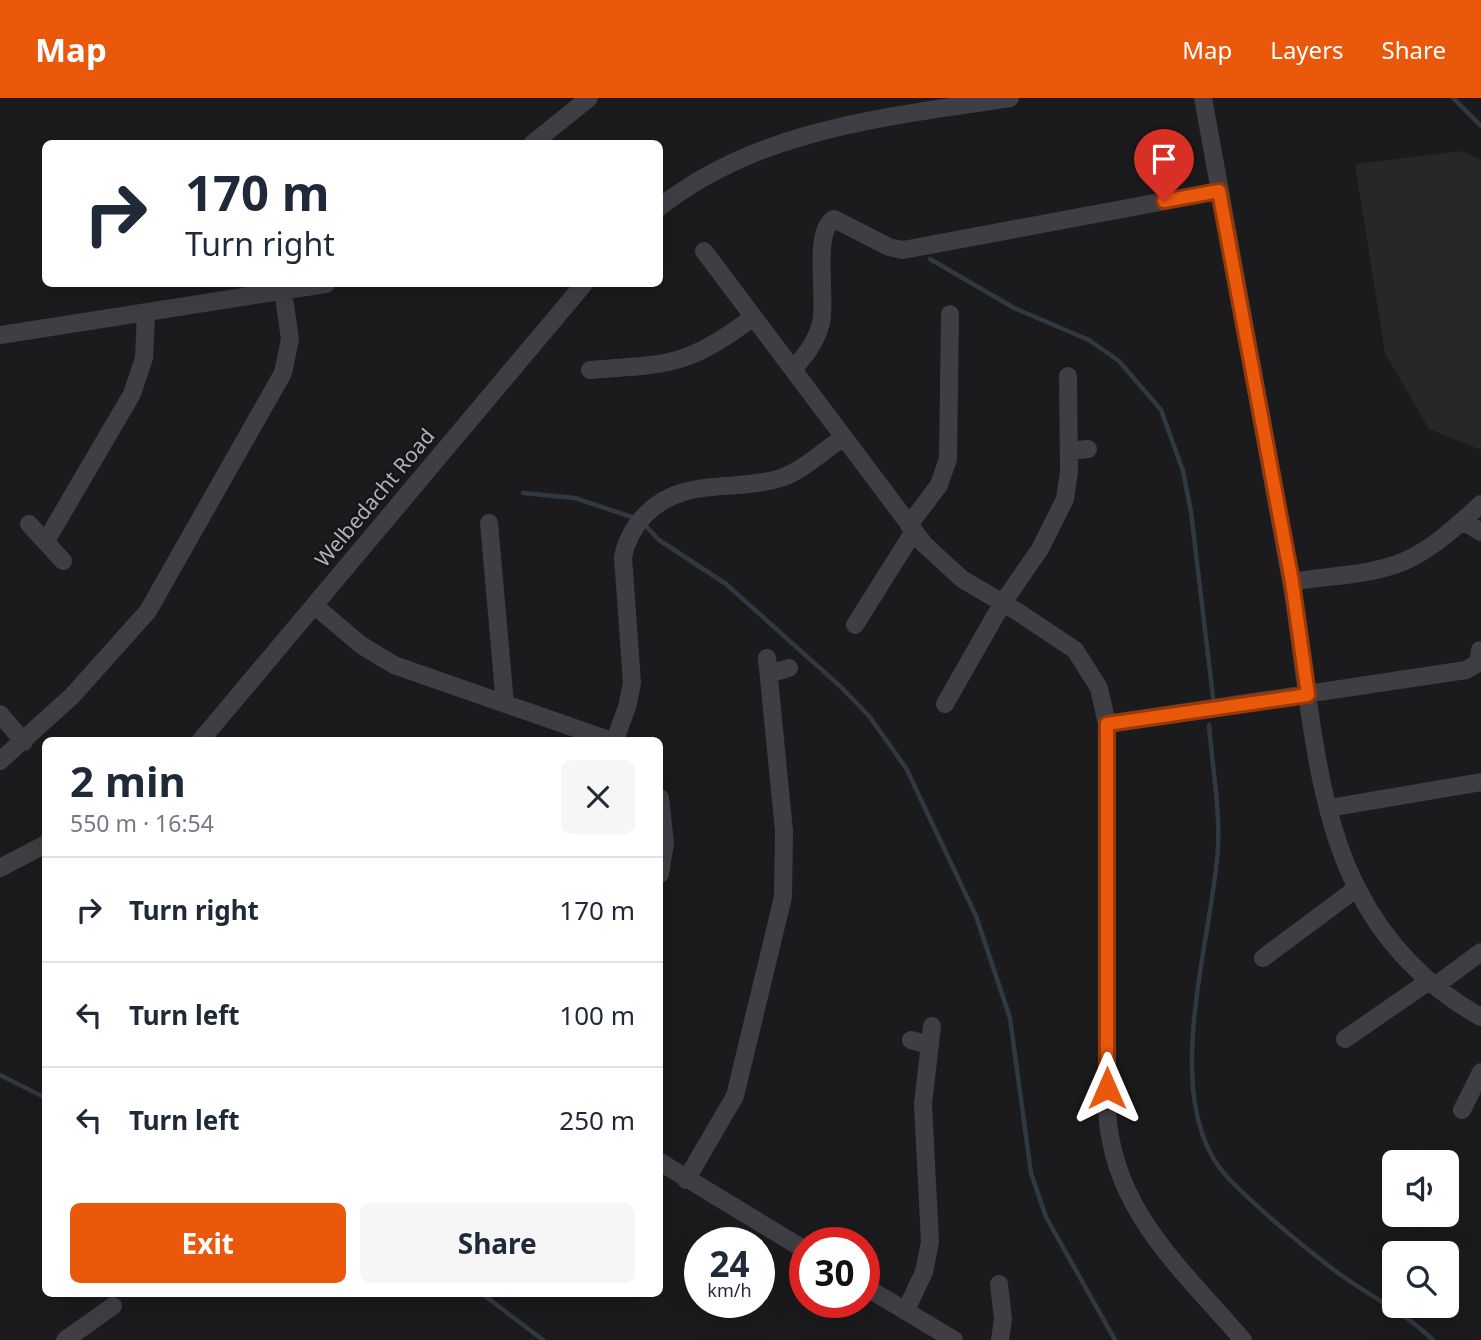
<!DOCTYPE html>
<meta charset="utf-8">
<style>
body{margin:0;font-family:"Noto Sans",sans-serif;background:#f6f6f7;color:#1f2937;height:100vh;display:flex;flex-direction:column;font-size:26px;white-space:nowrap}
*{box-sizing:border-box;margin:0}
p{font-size:23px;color:#747a83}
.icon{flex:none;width:38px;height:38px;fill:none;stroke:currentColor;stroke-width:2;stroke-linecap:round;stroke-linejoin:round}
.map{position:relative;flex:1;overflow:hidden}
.details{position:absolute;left:42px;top:639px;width:621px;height:560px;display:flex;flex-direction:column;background:#fff;border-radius:10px;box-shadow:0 7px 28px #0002}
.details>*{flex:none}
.banner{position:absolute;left:42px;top:42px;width:621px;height:147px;border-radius:10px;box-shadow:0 7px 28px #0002;background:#fff;color:#1f2937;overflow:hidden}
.buttons{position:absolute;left:1382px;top:1052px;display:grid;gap:14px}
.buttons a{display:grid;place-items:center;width:77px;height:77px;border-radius:10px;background:#fff;box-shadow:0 7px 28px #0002;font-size:35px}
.speed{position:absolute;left:684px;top:1129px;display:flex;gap:14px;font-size:35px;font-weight:700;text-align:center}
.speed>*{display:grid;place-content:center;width:91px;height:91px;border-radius:50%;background:#fff;box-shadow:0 7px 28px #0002;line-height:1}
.speed small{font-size:18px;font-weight:400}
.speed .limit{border:10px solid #d22;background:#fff;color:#111}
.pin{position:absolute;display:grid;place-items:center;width:60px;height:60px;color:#fff;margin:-72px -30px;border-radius:50% 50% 50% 0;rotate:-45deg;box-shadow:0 0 7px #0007}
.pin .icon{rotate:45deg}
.me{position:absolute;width:77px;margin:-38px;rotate:0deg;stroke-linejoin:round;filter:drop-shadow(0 0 5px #0008)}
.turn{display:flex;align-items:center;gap:24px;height:147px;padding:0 28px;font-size:32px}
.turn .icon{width:91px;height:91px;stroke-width:2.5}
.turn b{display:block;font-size:49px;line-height:60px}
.round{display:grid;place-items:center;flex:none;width:74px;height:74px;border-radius:10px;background:#f6f6f7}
.overview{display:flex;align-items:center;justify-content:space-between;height:119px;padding:0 28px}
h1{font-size:42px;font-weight:700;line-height:52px}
.button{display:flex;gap:14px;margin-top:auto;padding:14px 28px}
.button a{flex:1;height:80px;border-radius:10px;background:#ea580c;color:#fff;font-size:28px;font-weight:700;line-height:80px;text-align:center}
.button a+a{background:#f6f6f7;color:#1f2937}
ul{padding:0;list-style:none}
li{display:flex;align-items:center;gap:21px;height:105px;padding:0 28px;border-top:2px solid #e0e1e3}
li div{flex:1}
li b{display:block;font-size:26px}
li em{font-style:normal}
header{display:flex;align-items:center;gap:42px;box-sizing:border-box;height:98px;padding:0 35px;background:#ea580c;color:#fff}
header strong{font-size:33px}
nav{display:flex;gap:38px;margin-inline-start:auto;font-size:24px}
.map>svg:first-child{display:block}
</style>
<header>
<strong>Map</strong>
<nav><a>Map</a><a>Layers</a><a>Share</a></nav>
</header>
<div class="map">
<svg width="1481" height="1242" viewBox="0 0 1481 1242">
<rect width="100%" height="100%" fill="#1b1b1d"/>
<path fill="#27272a" d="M1462,53L1481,62V352L1429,331L1385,255L1355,66Z"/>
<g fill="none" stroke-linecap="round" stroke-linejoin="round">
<path stroke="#303942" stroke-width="4.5" d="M1453,0L1481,28
M930,161L1014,210L1089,242L1119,263L1161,312L1183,373L1191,414L1213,599
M523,395L575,400L638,421
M644,426L659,442L726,486L841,589L869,618L906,670L976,818L1010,920L1031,1075L1046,1119L1115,1242
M1209,627C1212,667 1220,709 1218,749C1213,842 1155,1007 1230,1082C1260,1112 1304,1149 1338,1175C1371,1199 1403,1213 1433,1242
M0,977L46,1000
M481,1195L543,1242"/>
<path stroke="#3e3e44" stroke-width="18" d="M1203,0C1231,161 1263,322 1291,483C1308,581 1312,703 1358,792C1384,844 1429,891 1481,919
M532,46L589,0
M660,109C760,30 888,19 1010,0
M704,153L924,446L962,481L1018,514L1075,552L1099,590L1107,626V1012C1112,1112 1181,1170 1243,1242
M0,237L326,186
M793,271C806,257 816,244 821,225C827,201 812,133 834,121L889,149L903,152L1219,93
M590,272C668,266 688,269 753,219
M1069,353L1088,351
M1462,423L1481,434
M489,425L505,606
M29,426L63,463
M909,427L939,387L948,361L950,216
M46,443L132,296L144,260L146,215
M1291,484C1330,477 1378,478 1413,459C1438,446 1460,425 1481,406
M315,508L361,547L394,567L609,642
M855,527L914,433
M769,576L789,570
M945,606L1002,506L1040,451L1065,401L1069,374L1068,278
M0,616L24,644
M1107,626L1466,572L1478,565L1480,552
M201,642L584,186
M615,642L627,609L632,585L623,459C626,443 634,429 645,417C684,377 734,395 781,380C804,372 824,352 844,339
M0,663L72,598L148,513L283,275L290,241L283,193
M660,700L665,745L660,776
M1329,710L1481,684
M0,770L46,746
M1263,860L1357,790
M1435,888L1481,854
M1345,941L1429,883
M911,942L929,947
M1462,1012L1481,974
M660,1064L805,1152
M686,1082L735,998L783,799L784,733L767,560
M999,1186L1003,1221L1000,1242
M864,1188L954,1242
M906,1212L924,1174L930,1144L923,1006L932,928
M65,1242L113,1208"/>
</g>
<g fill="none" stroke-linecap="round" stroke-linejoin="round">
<defs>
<path id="route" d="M1107,990V626L1308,597L1292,484L1219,93L1164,103"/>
</defs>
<use href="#route" stroke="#983908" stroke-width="18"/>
<use href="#route" stroke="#ea580c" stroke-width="12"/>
</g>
<g text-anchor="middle" stroke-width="5" stroke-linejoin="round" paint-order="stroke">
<g font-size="21" fill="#adb1bd" stroke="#161618">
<text transform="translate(375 400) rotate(-50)" y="7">Welbedacht Road</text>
</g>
</g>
</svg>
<div class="buttons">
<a><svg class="icon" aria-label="sound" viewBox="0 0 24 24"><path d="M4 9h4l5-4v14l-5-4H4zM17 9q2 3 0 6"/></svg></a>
<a><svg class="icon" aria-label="search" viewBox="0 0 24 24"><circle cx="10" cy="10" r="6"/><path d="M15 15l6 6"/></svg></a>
</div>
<div class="speed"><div>24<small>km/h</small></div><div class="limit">30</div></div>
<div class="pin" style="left:1164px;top:103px;background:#d93025"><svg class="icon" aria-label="arrive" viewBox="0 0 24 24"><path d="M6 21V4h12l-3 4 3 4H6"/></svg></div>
<svg class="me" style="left:1107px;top:990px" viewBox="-20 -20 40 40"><path d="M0-17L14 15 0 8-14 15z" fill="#ea580c" stroke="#fff" stroke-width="4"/></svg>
<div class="banner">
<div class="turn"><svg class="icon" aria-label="right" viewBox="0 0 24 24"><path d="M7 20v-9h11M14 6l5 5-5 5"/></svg><div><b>170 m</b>Turn right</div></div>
</div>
<section class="details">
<div class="overview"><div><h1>2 min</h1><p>550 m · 16:54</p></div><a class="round"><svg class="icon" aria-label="close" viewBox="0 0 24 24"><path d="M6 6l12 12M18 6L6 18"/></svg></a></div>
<ul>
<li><svg class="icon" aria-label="right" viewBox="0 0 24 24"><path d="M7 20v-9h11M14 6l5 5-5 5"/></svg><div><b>Turn right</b></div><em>170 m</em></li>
<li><svg class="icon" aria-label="left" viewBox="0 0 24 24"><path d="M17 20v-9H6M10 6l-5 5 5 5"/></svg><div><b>Turn left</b></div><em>100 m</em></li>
<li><svg class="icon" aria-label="left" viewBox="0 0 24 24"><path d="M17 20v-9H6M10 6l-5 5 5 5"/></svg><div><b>Turn left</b></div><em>250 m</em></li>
</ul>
<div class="button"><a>Exit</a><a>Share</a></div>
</section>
</div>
